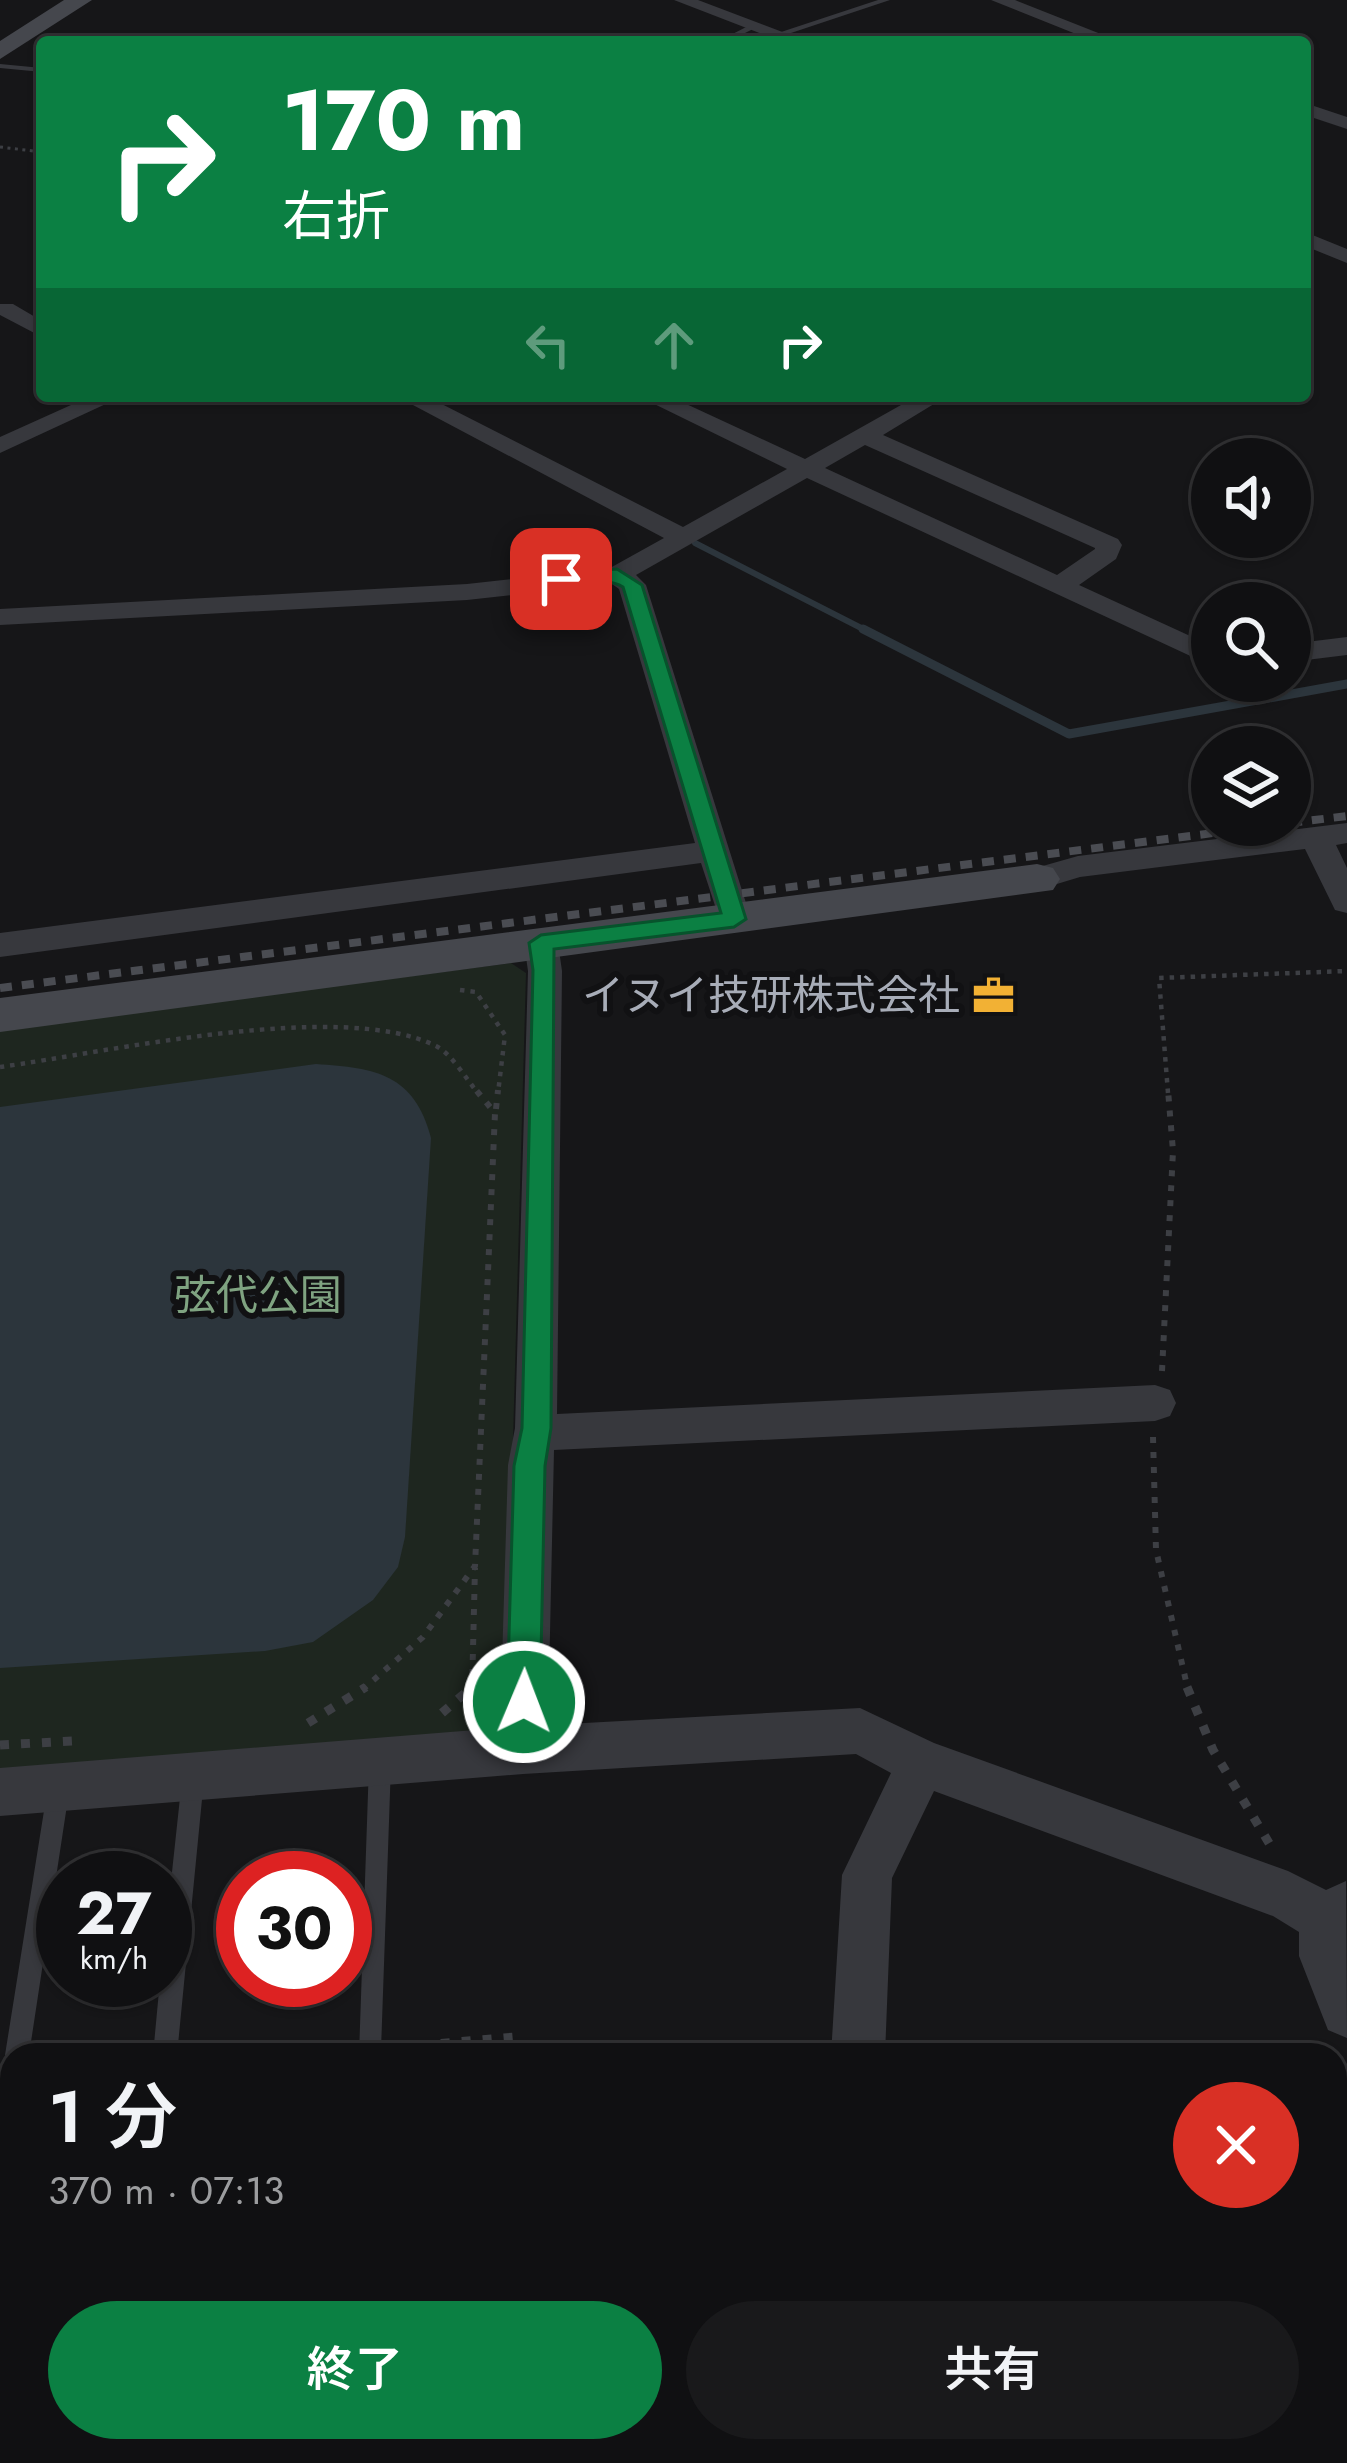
<!DOCTYPE html>
<html lang="ja">
<meta charset="utf-8">
<style>
body{margin:0;font-family:Jost,"Noto Sans JP",sans-serif;background:#19191b;color:#f1f3f6;height:100vh;display:flex;flex-direction:column;font-size:45px;white-space:nowrap}
*{box-sizing:border-box;margin:0}
p{font-size:39px;color:#9c9d9f}
.icon{flex:none;width:66px;height:66px;fill:none;stroke:currentColor;stroke-width:2;stroke-linecap:round;stroke-linejoin:round}
.map{position:relative;flex:1;overflow:hidden}
.sheet{position:absolute;left:0px;top:2043px;width:1347px;height:420px;display:flex;flex-direction:column;background:#101012;border-radius:36px 36px 0 0;box-shadow:0 3px 9px #0004,0 0 0 3px #303032}
.sheet>*{flex:none}
.hud{position:absolute;left:36px;top:36px;width:1275px;height:366px;border-radius:12px;box-shadow:0 3px 9px #0004,0 0 0 3px #303032;background:#0b8043;color:#fff;overflow:hidden}
.fabs{position:absolute;left:1191px;top:438px;display:grid;gap:24px}
.fabs a{display:grid;place-items:center;width:120px;height:120px;border-radius:50%;background:#101012;box-shadow:0 3px 9px #0004,0 0 0 3px #303032;font-size:60px}
.speed{position:absolute;left:36px;top:1851px;display:flex;gap:24px;font-size:60px;font-weight:700;text-align:center}
.speed>*{display:grid;place-content:center;width:156px;height:156px;border-radius:50%;background:#101012;box-shadow:0 3px 9px #0004,0 0 0 3px #303032;line-height:1}
.speed small{font-size:30px;font-weight:400}
.speed .limit{border:18px solid #d22;background:#fff;color:#111}
.pin{position:absolute;display:grid;place-items:center;width:102px;height:102px;color:#fff;margin:-51px;border-radius:24px;box-shadow:0 6px 18px #0006}
.me{position:absolute;width:132px;margin:-66px;rotate:1deg;stroke-linejoin:round;filter:drop-shadow(0 0 9px #0008)}
.turn{display:flex;align-items:center;gap:42px;height:252px;padding:0 48px;font-size:54px}
.turn .icon{width:156px;height:156px;stroke-width:2.5}
.turn b{display:block;font-size:84px;line-height:102px}
.lanes{display:flex;align-items:center;height:114px;padding:0 48px;background:#0003;justify-content:center;gap:60px;direction:ltr}
.lanes .off{opacity:.35}
.round{display:grid;place-items:center;flex:none;width:126px;height:126px;border-radius:63px;background:#19191b}
.headline{display:flex;align-items:center;justify-content:space-between;height:204px;padding:0 48px}
h1{font-size:72px;font-weight:600;line-height:90px}
.cta{display:flex;gap:24px;margin-top:auto;padding:24px 48px}
.cta a{flex:1;height:138px;border-radius:72px;background:#0b8043;color:#fff;font-size:48px;font-weight:600;line-height:138px;text-align:center}
.cta a+a{background:#19191b;color:#f1f3f6}
.map>svg:first-child{display:block}
</style>
<div class="map">
<svg width="1347" height="2463" viewBox="0 0 1347 2463">
<rect width="100%" height="100%" fill="#161618"/>
<path fill="#1e261f" d="M511,963L526,973L505,1727L490,1741L0,1777V1029Z"/>
<path fill="#2c353c" d="M316,1064C376,1068 414,1074 431,1138L405,1537L398,1567L373,1600L313,1642L265,1651L0,1668V1107Z"/>
<g fill="none" stroke-linecap="round" stroke-linejoin="round">
<path stroke="#2c353c" stroke-width="6" d="M695,543L869,632"/>
<path stroke="#2c353c" stroke-width="9" d="M863,629L1069,734L1347,684"/>
<path stroke="#3d3f44" stroke-width="3" stroke-dasharray="3 4.5" stroke-linecap="butt" d="M0,147L42,152"/>
<path stroke="#3d3f44" stroke-width="4.5" stroke-dasharray="4.5 6" stroke-linecap="butt" d="M460,990L476,992L505,1035L498,1093
M0,1067C109,1052 341,999 436,1046C452,1054 466,1079 478,1093
M1168,1093L1159,978L1347,971"/>
<path stroke="#3d3f44" stroke-width="6" stroke-dasharray="6 9" stroke-linecap="butt" d="M496,1109L498,1090
M1162,1371L1173,1151L1168,1090
M1153,1437L1156,1550L1188,1690
M362,1690L423,1637L475,1566L495,1113L476,1090
M472,1690L475,1568"/>
<path stroke="#3d3f44" stroke-width="9" stroke-dasharray="9 12" stroke-linecap="butt" d="M1187,1687L1213,1750L1272,1848
M442,1713L472,1687
M308,1723L366,1687
M0,1745L74,1741
M399,2047L515,2037L514,2055
M508,2451V2463"/>
<path fill="#37383d" fill-rule="evenodd" d="M878,0H890L785,35L778,33Z
M754,23L761,25L727,42H717Z
M0,64L42,68V72L0,68Z
M380,1753L388,1756L391,1764L381,2050L379,2055H359L369,1764L372,1756Z
M193,1768L201,1771L204,1779L177,2055H153L160,1980H165V1937L182,1779L185,1771Z
M58,1781L66,1784L69,1792L29,2055H12V2065L5,2055L47,1792L50,1784Z
M109,2451H137L135,2463H107Z
M334,2451H362V2463H334Z"/>
<path fill="#37383d" fill-rule="evenodd" d="M674,0H698L809,42H783Z
M991,0H1015L1121,42H1096Z
M1305,103L1347,117V129L1305,115Z
M1305,232L1347,249V263L1305,246Z
M0,304H13L42,321V337L0,315Z
M91,396H123L0,453V437Z
M396,396H426L683,527L787,469L638,396H669L805,459L917,396H947L883,435L1118,539L1122,545L1116,559L1079,585L1212,646V666L807,478L636,575L646,585L751,919L746,927H722L701,863L0,957V933L695,843L619,589L612,584L467,600L0,625V609L467,584L610,568L664,538ZM865,445L1095,548V549L1057,575L825,468Z
M1347,637V655L1290,662V644Z
M1347,823V843L1336,845L1347,868V913L1335,910L1305,849L1080,877L1037,890L1021,879L1025,871L1078,856Z
M541,931L558,943L562,971L557,1414L1155,1385L1170,1390L1176,1403L1170,1416L1155,1421L554,1450L548,1725L860,1708L934,1743L1288,1871L1326,1890L1346,1881L1347,2038L1328,2030L1299,1956V1932L1273,1916L934,1791L892,1878L885,2055H831L842,1875L891,1773L856,1754L523,1774L0,1816V1768L500,1728L508,1465L515,1428L528,971L524,943Z
M12,2216V2274L0,2275V2217Z
M803,2451H865L864,2463H802Z"/>
<path fill="#45474d" fill-rule="evenodd" d="M64,0H92L0,59V41Z
M1037,864L1053,868L1060,879L1053,890L0,1032V998Z"/>
<path stroke="#4a4c52" stroke-width="8" stroke-dasharray="12 10" stroke-linecap="butt" d="M1290,823L1347,816
M0,988L1276,825"/>
</g>
<path fill="#0b8043" stroke="#07532c" stroke-width="3" d="M617,569L642,585L746,919L734,927L554,949L551,1428L545,1466L540,1702L536,1713L524,1718L512,1713L507,1702L514,1466L522,1428L533,970L529,943L541,935L721,913L623,587C601,573 572,592 551,579L561,573Z"/>
<defs>
<symbol id="office-bare" viewBox="-9 -9 18 18"><path d="M-6-3h4V-5.5h4V-3h4V5H-6ZM-1-4.5V-3h2v-1.5ZM-6 0V1H6V0Z" fill="#f2b134" stroke="#111113" stroke-width="2.5" paint-order="stroke"/></symbol>
</defs>
<g fill-rule="evenodd">
<use href="#office-bare" x="964" y="966" width="59" height="59"/>
</g>
<g text-anchor="middle" stroke-width="12" stroke-linejoin="round" paint-order="stroke">
<g font-size="42" fill="#a8adb8" stroke="#111113" text-anchor="end">
<text x="960" y="1010">イヌイ技研株式会社</text>
</g>
<g font-size="42" fill="#7fa381" stroke="#111113">
<text x="258" y="1310">弦代公園</text>
</g>
</g>
</svg>
<div class="fabs">
<a><svg class="icon" aria-label="sound" viewBox="0 0 24 24"><path d="M4 9h4l5-4v14l-5-4H4zM17 9q2 3 0 6"/></svg></a>
<a><svg class="icon" aria-label="search" viewBox="0 0 24 24"><circle cx="10" cy="10" r="6"/><path d="M15 15l6 6"/></svg></a>
<a><svg class="icon" aria-label="layers" viewBox="0 0 24 24"><path d="M12 4l9 5-9 5-9-5zM3 14l9 5 9-5"/></svg></a>
</div>
<div class="speed"><div>27<small>km/h</small></div><div class="limit">30</div></div>
<div class="pin" style="left:561px;top:579px;background:#d93025"><svg class="icon" aria-label="arrive" viewBox="0 0 24 24"><path d="M6 21V4h12l-3 4 3 4H6"/></svg></div>
<svg class="me" style="left:524px;top:1702px" viewBox="-20 -20 40 40"><circle r="17" fill="#0b8043" stroke="#fff" stroke-width="3"/><path d="M0-11L8 9 0 5-8 9z" fill="#fff"/></svg>
<div class="hud">
<div class="turn"><svg class="icon" aria-label="right" viewBox="0 0 24 24"><path d="M7 20v-9h11M14 6l5 5-5 5"/></svg><div><b>170 m</b>右折</div></div>
<div class="lanes"><svg class="icon off" aria-label="left" viewBox="0 0 24 24"><path d="M17 20v-9H6M10 6l-5 5 5 5"/></svg><svg class="icon off" aria-label="ahead" viewBox="0 0 24 24"><path d="M12 20V5M6 11l6-6 6 6"/></svg><svg class="icon" aria-label="right" viewBox="0 0 24 24"><path d="M7 20v-9h11M14 6l5 5-5 5"/></svg></div>
</div>
<section class="sheet">
<div class="headline"><div><h1>1 分</h1><p>370 m · 07:13</p></div><a class="round" style="background:#d93025;color:#fff"><svg class="icon" aria-label="close" viewBox="0 0 24 24"><path d="M6 6l12 12M18 6L6 18"/></svg></a></div>
<div class="cta"><a>終了</a><a>共有</a></div>
</section>
</div>
